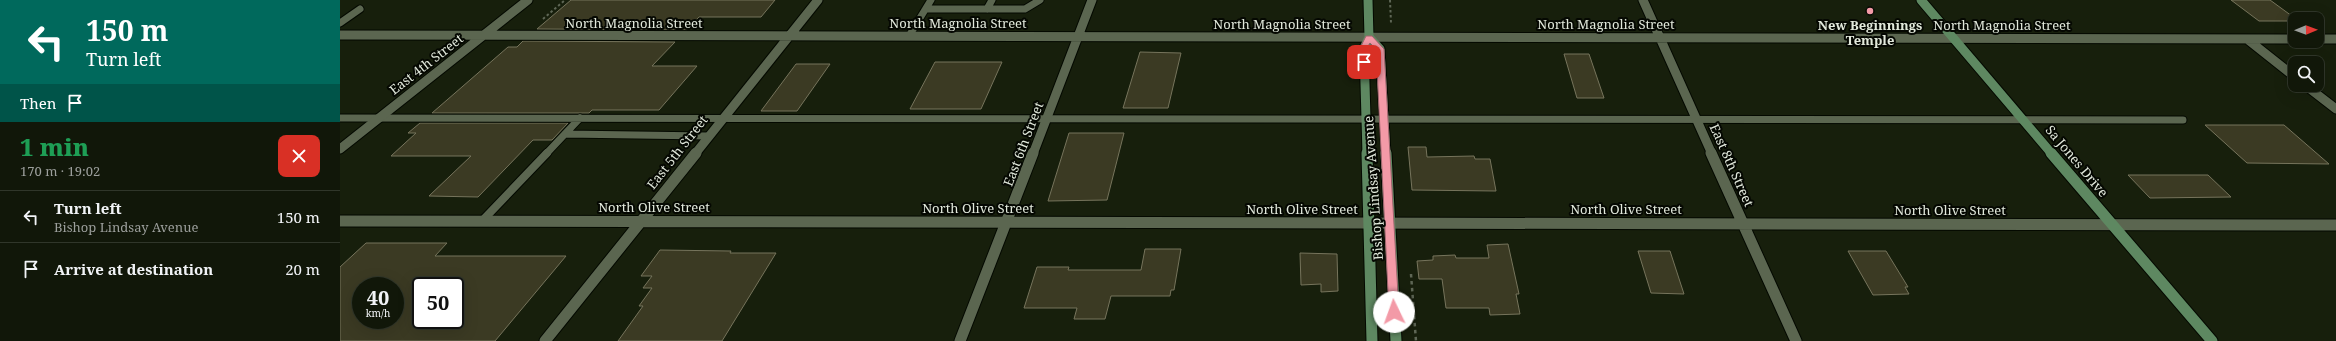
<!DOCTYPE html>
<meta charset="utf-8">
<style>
body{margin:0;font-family:"Noto Serif",serif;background:#1e2417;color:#f1f3f6;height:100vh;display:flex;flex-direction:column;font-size:15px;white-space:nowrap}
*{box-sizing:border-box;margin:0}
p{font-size:13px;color:#9c9f9c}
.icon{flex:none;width:22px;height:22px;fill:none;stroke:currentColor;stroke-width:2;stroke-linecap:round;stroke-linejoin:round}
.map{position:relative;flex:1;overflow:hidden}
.panel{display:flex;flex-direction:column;background:#111709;width:340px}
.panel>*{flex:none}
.top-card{background:#00695c;color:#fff;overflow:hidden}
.needle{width:26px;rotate:89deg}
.controls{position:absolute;left:1948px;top:12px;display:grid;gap:8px}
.controls a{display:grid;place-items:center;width:36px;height:36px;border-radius:8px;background:#111709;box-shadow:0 4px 16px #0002,0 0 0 1px #30362a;font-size:20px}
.speed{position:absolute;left:12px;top:277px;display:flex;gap:8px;font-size:20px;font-weight:700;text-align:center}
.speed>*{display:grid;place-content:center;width:52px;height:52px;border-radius:50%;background:#111709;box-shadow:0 4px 16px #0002,0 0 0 1px #30362a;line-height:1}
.speed small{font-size:10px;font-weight:400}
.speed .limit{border:2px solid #111;border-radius:6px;background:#fff;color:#111}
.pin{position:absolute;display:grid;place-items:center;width:34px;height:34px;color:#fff;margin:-17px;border-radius:8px;box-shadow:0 2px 6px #0006}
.me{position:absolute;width:44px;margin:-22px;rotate:357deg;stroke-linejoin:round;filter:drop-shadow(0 0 3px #0008)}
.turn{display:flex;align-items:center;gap:14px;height:84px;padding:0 20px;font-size:18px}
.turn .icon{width:52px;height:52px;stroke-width:2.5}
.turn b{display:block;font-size:28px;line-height:34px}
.then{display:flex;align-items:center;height:38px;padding:0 20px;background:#0003;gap:8px;font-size:15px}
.round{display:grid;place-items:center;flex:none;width:42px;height:42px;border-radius:8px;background:#1e2417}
.overview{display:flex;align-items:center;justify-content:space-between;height:68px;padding:0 20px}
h1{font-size:24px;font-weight:800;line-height:30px;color:#1e9e55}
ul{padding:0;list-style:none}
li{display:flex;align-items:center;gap:12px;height:52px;padding:0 20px;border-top:1px solid #30362a}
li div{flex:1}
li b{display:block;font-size:15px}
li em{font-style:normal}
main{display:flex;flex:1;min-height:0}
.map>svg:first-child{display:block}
</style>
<main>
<section class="panel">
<div class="top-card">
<div class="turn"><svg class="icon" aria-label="left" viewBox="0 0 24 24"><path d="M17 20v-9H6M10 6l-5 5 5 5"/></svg><div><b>150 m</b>Turn left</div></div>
<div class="then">Then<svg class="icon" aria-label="arrive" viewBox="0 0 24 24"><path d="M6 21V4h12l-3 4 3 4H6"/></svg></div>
</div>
<div class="overview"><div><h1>1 min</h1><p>170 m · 19:02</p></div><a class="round" style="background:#d93025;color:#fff"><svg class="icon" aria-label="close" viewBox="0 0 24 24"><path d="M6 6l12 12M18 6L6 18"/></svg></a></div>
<ul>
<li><svg class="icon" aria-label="left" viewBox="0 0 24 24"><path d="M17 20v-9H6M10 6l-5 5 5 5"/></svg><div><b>Turn left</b><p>Bishop Lindsay Avenue</p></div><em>150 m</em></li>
<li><svg class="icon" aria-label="arrive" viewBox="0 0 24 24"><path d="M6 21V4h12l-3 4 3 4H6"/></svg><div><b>Arrive at destination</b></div><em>20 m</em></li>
</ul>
</section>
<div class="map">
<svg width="1996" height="341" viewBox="0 0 1996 341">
<rect width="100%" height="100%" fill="#171f0c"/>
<path fill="#3b3a23" stroke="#76745c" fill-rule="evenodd" d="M231,0H435L421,17H359L347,30L197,29Z
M1891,0H1930L1956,19L1955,21H1919Z
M183,41L335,42L312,66H357L319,110H252L249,113H92L168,47H177Z
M800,52L841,53L828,108H783Z
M1224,54H1249L1264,98H1237Z
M595,62H662L641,109H570Z
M456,64H490L457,111H421Z
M80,123H228L212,140H193L138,197L89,196L131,156H51L76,133H68Z
M1865,125H1944L1989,164L1907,163Z
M729,133H784L767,200L708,201Z
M1068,147H1086L1087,157L1134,156L1135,159H1150L1156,191L1072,190Z
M1788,175H1868L1891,197L1810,198Z
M26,243H107L95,256H226L155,341H0V267ZM21,286H55V320H21ZM81,286H115V320H81Z
M1168,244L1179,294H1176L1180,314L1150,315L1149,308H1106L1102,279H1079L1077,261L1093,260V256L1115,255L1116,258H1149L1147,245Z
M805,249H841L834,290H831L830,296H771L765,319H734L737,308H684L697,267H729L728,270H801Z
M320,250L391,251L390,253H436L382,341H278L303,306H299L312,288H303L312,276H301Z
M1298,251H1330L1344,294L1311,293Z
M1508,251H1546L1568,287H1565L1569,294L1533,295Z
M960,253L997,254L998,291L981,292V284L961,285Z"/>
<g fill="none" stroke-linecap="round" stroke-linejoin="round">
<defs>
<path id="lane-far1" d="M586,9H685L700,0
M647,9L652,0
M0,23L20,9
M569,36L591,0
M0,118L1843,120
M225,134L368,136
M206,154L240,118"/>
<path id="lane" d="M142,221L207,153"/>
<path id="street-far1" d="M1303,0L1372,154
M0,35L1955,39
M1907,39L1955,77
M1977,39H1996
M1965,85L1996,109
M0,149L188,0
M355,154L478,0
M693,154L752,0"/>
<path id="street" d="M1371,153L1456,341
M0,221L1996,225
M205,341L356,153
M620,341L693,153"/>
<path id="secondary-far1" d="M1581,0L1712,154
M1029,37L1040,49L1046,154
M1027,154L1024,48L1029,37L1028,0"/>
<path id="secondary" d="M1027,153L1032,341
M1046,153L1056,341
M1711,153L1872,341"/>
</defs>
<use href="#lane-far1" stroke="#040900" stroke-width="9"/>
<use href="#lane" stroke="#040900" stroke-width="10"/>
<use href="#street-far1" stroke="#040900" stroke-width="11"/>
<use href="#street" stroke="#040900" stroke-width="13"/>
<use href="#secondary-far1" stroke="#040900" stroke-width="11"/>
<use href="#secondary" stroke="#040900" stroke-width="13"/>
<path stroke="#5e6655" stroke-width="2" stroke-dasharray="2.5 2.5" stroke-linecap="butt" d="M1050,0L1051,23
M203,19L225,0"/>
<path stroke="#5e6655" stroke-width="2.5" stroke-dasharray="3.5 3.5" stroke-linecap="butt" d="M1071,274L1076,341"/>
<use href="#lane-far1" stroke="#5b6650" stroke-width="7"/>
<use href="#lane" stroke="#5b6650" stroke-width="8"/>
<use href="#street-far1" stroke="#5b6650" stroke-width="9"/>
<use href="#street" stroke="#5b6650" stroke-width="11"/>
<use href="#secondary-far1" stroke="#5e8861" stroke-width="9"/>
<use href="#secondary" stroke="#5e8861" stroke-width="11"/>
</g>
<path fill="#f39aa7" stroke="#9e646d" d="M1026,36H1032L1044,49L1059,312L1054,315L1049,312L1036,49L1030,43L1027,48L1028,62L1024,65L1020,62V48Z"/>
<circle fill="#f39aa7" stroke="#050802" stroke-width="1.5" cx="1530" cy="11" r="4"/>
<g text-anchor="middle" stroke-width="4" stroke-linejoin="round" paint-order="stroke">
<g font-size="13" fill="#e2e9dc" stroke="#050802">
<text x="294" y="28">North Magnolia Street</text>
<text x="618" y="28">North Magnolia Street</text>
<text x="942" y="29">North Magnolia Street</text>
<text x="1266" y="29">North Magnolia Street</text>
<text x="1662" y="30">North Magnolia Street</text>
<text transform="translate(86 64) rotate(-38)" y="5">East 4th Street</text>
<text transform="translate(683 144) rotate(-69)" y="5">East 6th Street</text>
<text transform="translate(337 152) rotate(-52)" y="5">East 5th Street</text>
<text transform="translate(1737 161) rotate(50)" y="5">Sa Jones Drive</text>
<text transform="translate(1392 165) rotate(66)" y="5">East 8th Street</text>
<text transform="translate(1033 188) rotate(-94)" y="5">Bishop Lindsay Avenue</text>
<text x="314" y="212">North Olive Street</text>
<text x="638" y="213">North Olive Street</text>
<text x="962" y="214">North Olive Street</text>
<text x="1286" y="214">North Olive Street</text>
<text x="1610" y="215">North Olive Street</text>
</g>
<g font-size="13" font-weight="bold" fill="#e2e9dc" stroke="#050802">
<text x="1530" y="30">New Beginnings<tspan x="1530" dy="15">Temple</tspan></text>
</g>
</g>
</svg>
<div class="controls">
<a><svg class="needle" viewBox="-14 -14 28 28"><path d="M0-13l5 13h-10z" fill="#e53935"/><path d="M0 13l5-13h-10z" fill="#9c9f9c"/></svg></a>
<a><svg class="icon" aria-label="search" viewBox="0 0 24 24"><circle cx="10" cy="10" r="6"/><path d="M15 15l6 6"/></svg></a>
</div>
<div class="speed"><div>40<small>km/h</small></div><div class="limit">50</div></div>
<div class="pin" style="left:1024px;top:62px;background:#d93025"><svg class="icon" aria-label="arrive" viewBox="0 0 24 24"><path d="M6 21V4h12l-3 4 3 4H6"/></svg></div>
<svg class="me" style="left:1054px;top:312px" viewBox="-20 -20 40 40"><circle r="19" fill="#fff"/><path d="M0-13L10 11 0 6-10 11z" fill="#f39aa7"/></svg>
</div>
</main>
